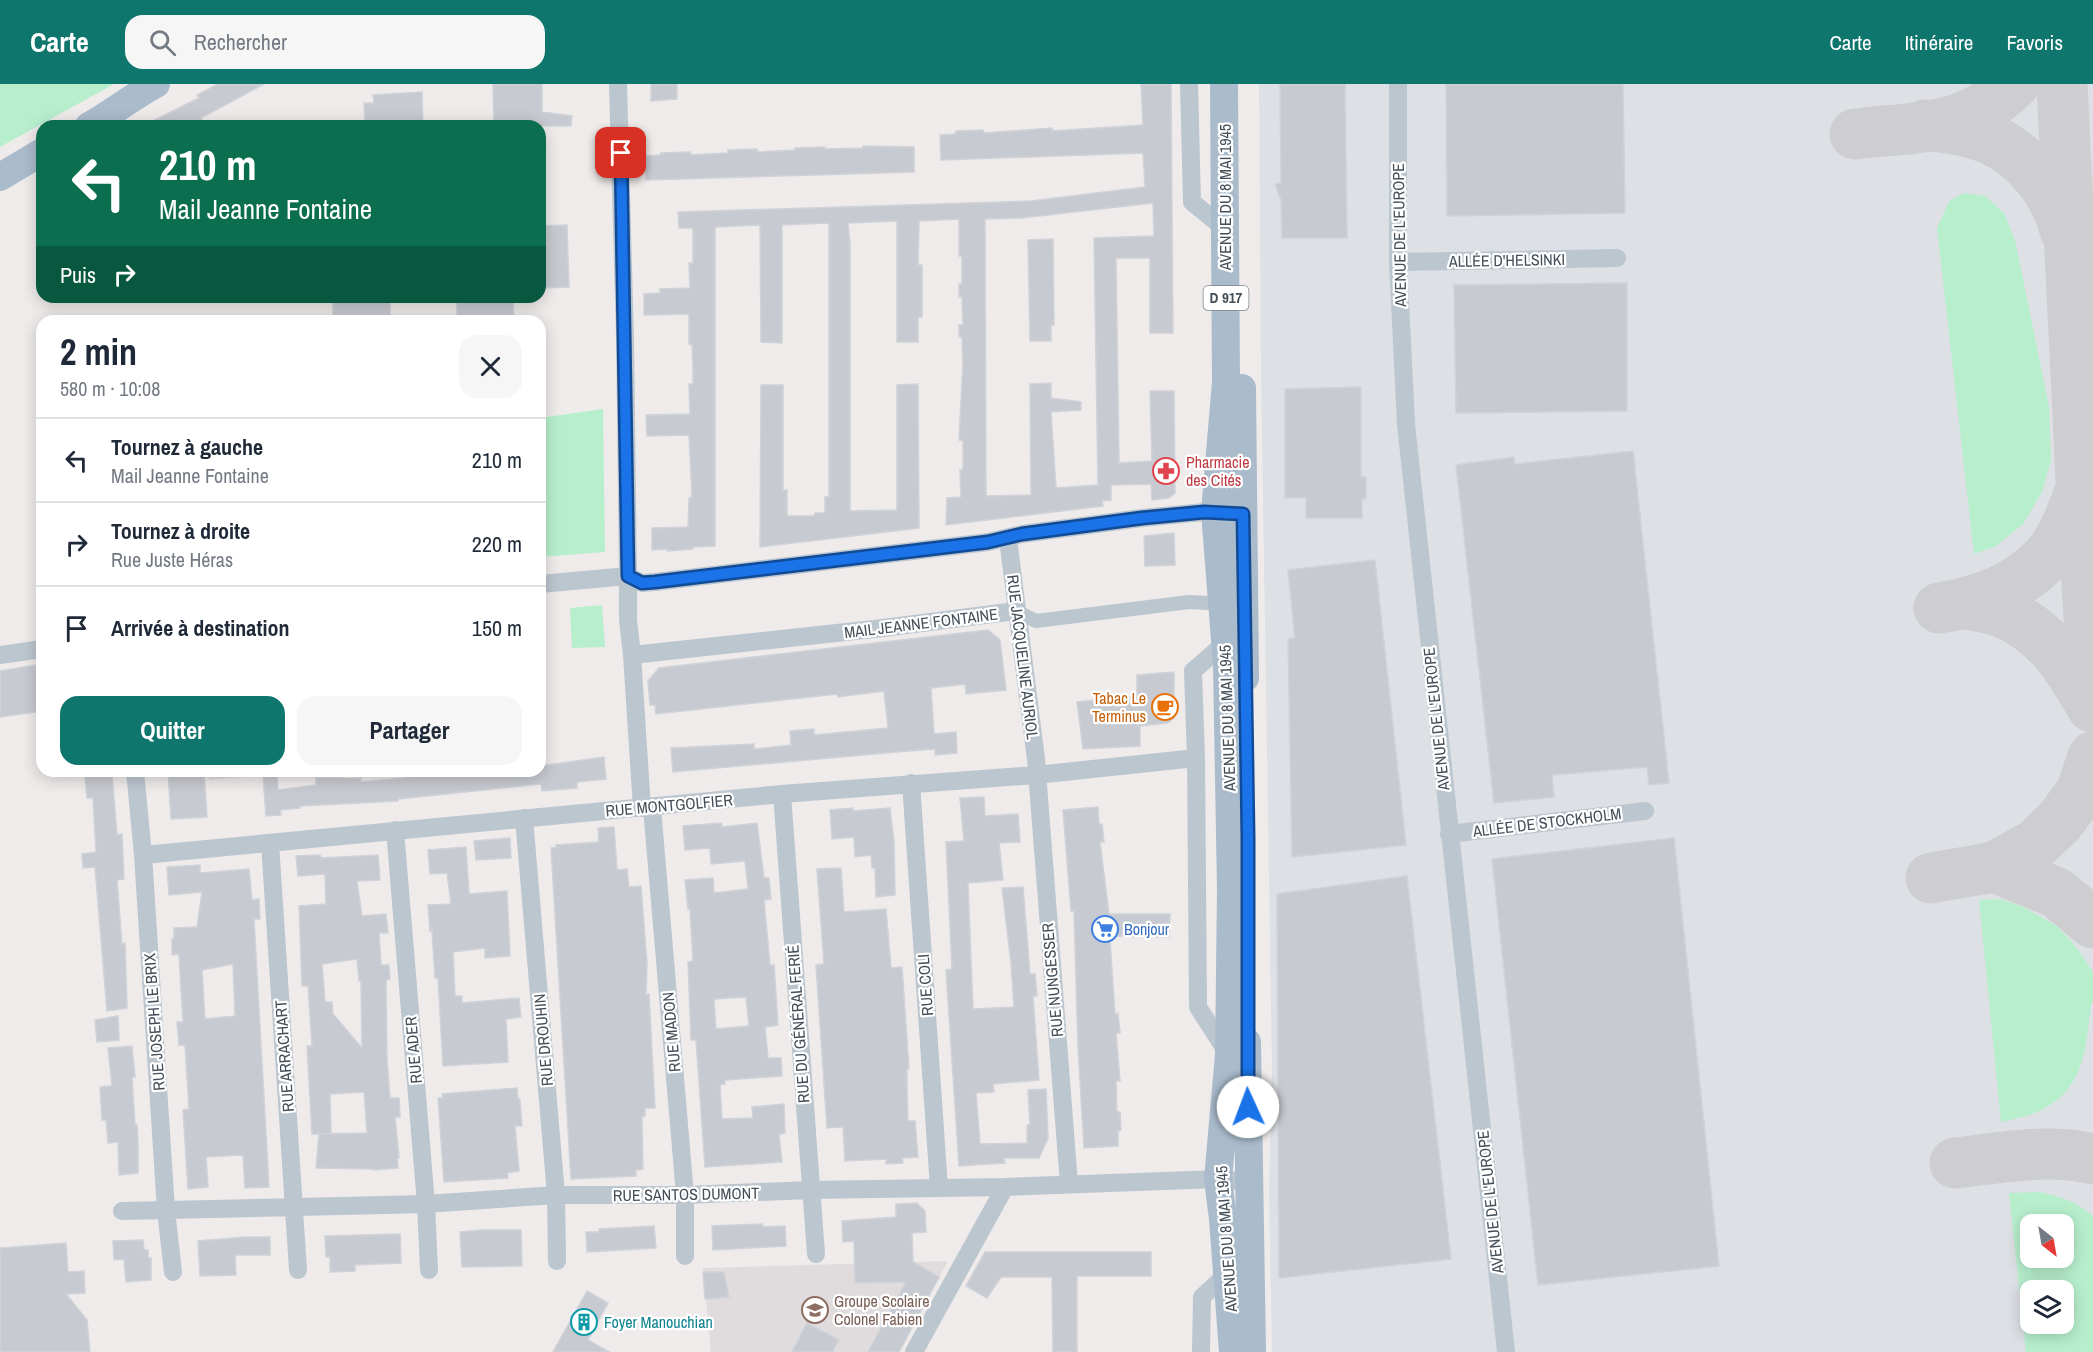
<!DOCTYPE html>
<html lang="fr">
<meta charset="utf-8">
<style>
body{margin:0;font-family:"Archivo Narrow",sans-serif;background:#f6f6f7;color:#1f2937;height:100vh;display:flex;flex-direction:column;font-size:22px;white-space:nowrap}
*{box-sizing:border-box;margin:0}
p{font-size:20px;color:#747a83}
.icon{flex:none;width:33px;height:33px;fill:none;stroke:currentColor;stroke-width:2;stroke-linecap:round;stroke-linejoin:round}
.map{position:relative;flex:1;overflow:hidden}
.sheet{position:absolute;left:36px;top:231px;width:510px;height:462px;display:flex;flex-direction:column;background:#fff;border-radius:18px;box-shadow:0 3px 15px #0003}
.sheet>*{flex:none}
.guide{position:absolute;left:36px;top:36px;width:510px;height:183px;border-radius:18px;box-shadow:0 3px 15px #0003;background:#0b6e4f;color:#fff;overflow:hidden}
.needle{width:39px;rotate:149deg}
.tools{position:absolute;left:2020px;top:1130px;display:grid;gap:12px}
.tools a{display:grid;place-items:center;width:54px;height:54px;border-radius:12px;background:#fff;box-shadow:0 3px 15px #0003;font-size:30px}
.pin{position:absolute;display:grid;place-items:center;width:51px;height:51px;color:#fff;margin:-26px;border-radius:12px;box-shadow:0 3px 9px #0006}
.me{position:absolute;width:66px;margin:-33px;rotate:358deg;stroke-linejoin:round;filter:drop-shadow(0 0 4px #0008)}
.turn{display:flex;align-items:center;gap:21px;height:126px;padding:0 24px;font-size:27px}
.turn .icon{width:78px;height:78px;stroke-width:2.5}
.turn b{display:block;font-size:42px;line-height:51px}
.then{display:flex;align-items:center;height:57px;padding:0 24px;background:#0003;gap:12px;font-size:22px}
.round{display:grid;place-items:center;flex:none;width:63px;height:63px;border-radius:18px;background:#f6f6f7}
.summary{display:flex;align-items:center;justify-content:space-between;height:102px;padding:0 24px}
h1{font-size:36px;font-weight:700;line-height:45px}
.button{display:flex;gap:12px;margin-top:auto;padding:12px 24px}
.button a{flex:1;height:69px;border-radius:18px;background:#0f766e;color:#fff;font-size:24px;font-weight:700;line-height:69px;text-align:center}
.button a+a{background:#f6f6f7;color:#1f2937}
ul{padding:0;list-style:none}
li{display:flex;align-items:center;gap:18px;height:84px;padding:0 24px;border-top:2px solid #e0e1e3}
li div{flex:1}
li b{display:block;font-size:22px}
li em{font-style:normal}
header{display:flex;align-items:center;gap:36px;box-sizing:border-box;height:84px;padding:0 30px;background:#0f766e;color:#fff}
header strong{font-size:28px}
nav{display:flex;gap:33px;margin-inline-start:auto;font-size:21px}
.search{width:420px;height:54px;background:#f6f6f7;display:flex;align-items:center;gap:15px;box-sizing:border-box;padding:0 21px;border-radius:18px;color:#747a83;font-size:22px}
.map>svg:first-child{display:block}
</style>
<header>
<strong>Carte</strong>
<div class="search"><svg class="icon" aria-label="search" viewBox="0 0 24 24"><circle cx="10" cy="10" r="6"/><path d="M15 15l6 6"/></svg>Rechercher</div>
<nav><a>Carte</a><a>Itinéraire</a><a>Favoris</a></nav>
</header>
<div class="map">
<svg width="2093" height="1268" viewBox="0 0 2093 1268">
<rect width="100%" height="100%" fill="#efebeb"/>
<path fill="#e0dcdd" d="M208,687H307L209,696Z
M948,1177L899,1268H711L703,1184Z"/>
<path fill="#dde0e4" fill-rule="evenodd" d="M1259,0H2093V1268H1272L1269,1106L1272,986L1261,286ZM2031,1140H2064V1173H2031ZM2031,1206H2064V1239H2031Z"/>
<path fill="#b7efcd" fill-rule="evenodd" d="M0,0H114L0,63Z
M1965,109L1985,112L2004,129L2015,156L2049,323L2051,376L2042,408L2023,440L1996,462L1974,470L1937,144L1950,116Z
M603,325L605,468L540,473V334Z
M602,521L605,563L572,564L570,524Z
M2000,815L2021,822L2057,842L2077,864L2093,888V918L2091,919C2086,964 2085,1007 2037,1028C2026,1033 2013,1035 2001,1038L1979,816Z
M2039,1108C2061,1112 2076,1118 2093,1132V1268H2026L2009,1109ZM2031,1140H2064V1173H2031ZM2031,1206H2064V1239H2031Z"/>
<g fill="none" stroke-linecap="round" stroke-linejoin="round">
<path stroke="#ceced1" stroke-width="51" d="M2062,0L2084,458L2093,592
M1925,41C1947,44 1969,46 1990,55C2026,71 2056,108 2065,146
M1855,50C1887,46 1939,45 1968,31C1986,24 2000,13 2014,0
M1966,520C1977,522 1989,524 1999,527C2046,545 2069,582 2092,623
M1939,524C1979,518 2018,504 2046,474C2062,457 2072,429 2080,408
M1994,783L2057,809L2093,839
M1931,794L1994,783L2036,760L2060,737L2081,708L2093,673
M1955,1079C2001,1074 2047,1064 2093,1075"/>
</g>
<path fill="#c8cad1" stroke="#cfd2d8" stroke-width="1.5" fill-rule="evenodd" d="M218,0H264L201,34L205,42H143L199,14L197,11Z
M493,0H542V28L572,32L571,42H494Z
M651,0H677V15L651,17Z
M1141,0H1171L1173,249H1150V174H1116L1119,379L1152,377L1150,307H1174L1175,409L1169,414L1152,416L1151,400L1111,401V416L1102,417L1103,422L946,441L947,414L961,413L960,386H963V356H959L963,279L962,254L959,252V241H963L962,213H959V200H962V172H959V135L919,137L918,181H922V233H918V258H897V137L848,139L850,159V427L897,426V301L918,300L919,444L760,463L761,301H783V406H787V432H814L815,429H825V413H829V139L782,141V259L761,258L760,141L715,143V462L693,463V465L667,467V465L652,466V444L688,443L689,414L692,413L689,351L647,352L646,331L690,330L689,300H693V282L692,261L689,260V230L644,231V210L660,209V205L690,204L689,179H693V144H679L678,128L1031,117L1145,103L1143,69L941,76L940,51L955,50L956,47L983,46L984,49L1052,44V47L1143,41ZM1153,119L1154,152L1094,154L1098,401L1056,404L1051,328L1081,326V318L1051,314V299L1030,300L1031,411L986,412L985,135L1021,134Z
M1280,0H1345L1347,154H1282L1281,116L1275,100L1281,99Z
M1446,0H1623L1625,129L1447,132Z
M422,8L423,42H365L364,19H374L373,11Z
M863,62L914,63V88L646,96L645,72L660,71L661,69L690,68L691,71L728,69V66L757,65L758,68L795,66V64L825,63V65L863,64Z
M567,141L569,203L540,204V142Z
M1053,155L1054,241H1051V257H1030L1028,156Z
M1627,199V327L1456,329L1454,201Z
M457,213H513L514,237H457Z
M390,216V237H333V217Z
M1361,303V393H1366V415H1362V434H1306V414H1285V305Z
M1633,367L1669,699L1649,701L1647,683L1552,691L1554,713L1494,719L1456,381L1514,373L1515,380Z
M1174,449L1175,481L1145,482L1144,452Z
M1375,476L1406,761L1292,773L1288,555L1295,554L1288,486Z
M988,546L1000,556L1006,606L966,610L965,600L931,604L934,650L956,648L957,669L935,671V665L908,667L673,688L671,664L754,660V665L791,661L790,647L814,645V651L888,644L884,607L838,613L837,610L656,630L655,621H650L648,597L659,584Z
M35,581L36,586L42,585V627L0,633V587Z
M1174,588V634L1168,639L1140,642V662L1083,665L1077,618L1137,612V591Z
M604,673L606,695L577,698V704L542,707L541,700L398,715V717L300,722V724L280,726L281,731L266,732L263,691L277,689L278,706L316,701V694H343V695L361,694V698L413,693L412,687H540V682Z
M168,687H204L207,733L171,735Z
M112,690L117,751L122,750L124,795L117,796L122,860L125,859L127,924L107,927L95,783L83,784L82,770L96,768L93,714H87L85,692Z
M984,713L985,732L1018,730L1020,758L999,759L1003,796L968,799L973,925L1014,923L1011,879L1002,804L1023,803L1030,890H1035L1037,912H1033L1039,996L993,1000L994,1008L976,1009L980,1060L1027,1059V1041H1030L1028,1006L1046,1005L1048,1054L1039,1074H1004L1005,1079L959,1082L946,886L952,885L946,758L964,757L960,714Z
M1098,723L1099,740H1102L1104,758H1100L1109,830H1170L1169,853L1111,852L1112,856H1110L1115,930L1118,929L1120,949H1116L1120,997H1116L1117,1028H1120L1121,1046L1118,1047V1062L1084,1064L1078,964L1074,827H1071L1063,726Z
M853,724V727L890,724L894,758L895,811L876,813L875,784H872L871,771L855,773L854,753L832,755L830,726Z
M721,739L722,743L757,739L764,794H769L771,815L764,816L770,881H774L778,941L765,943L768,974H781L782,992L725,996V1000L720,1001L722,1035L753,1034L752,1023L784,1020L785,1049L779,1050L782,1078L705,1083L696,956H691L688,878L693,877L690,825H688L685,796L713,794L714,809L748,805L745,777L711,780L710,764L685,766L683,742ZM746,913L749,942L716,945L714,915Z
M614,743L617,786L627,785L629,803L641,802L647,880L646,911L649,910L655,1024H645V1032H642L643,1085L636,1086V1092L571,1095L551,764H556V761L599,758L598,744Z
M510,754L511,774L476,776L474,757Z
M1674,754L1719,1182L1538,1201L1492,775Z
M466,763L469,810L507,807L510,872L485,874V864L453,868L455,912H462V919L519,914L521,933L506,935L508,978L443,982L438,894H435L432,846L430,847L428,821L451,820L447,789L430,790L428,766Z
M320,771L321,774L378,771L380,796L357,797L362,832L386,830L388,849H379L381,881H389L390,895L386,896L387,975L390,1014H399L400,1033H395L399,1074H397L398,1084L373,1086V1085L316,1084L319,1050L367,1049L364,1008L330,1010L331,1049L312,1050L307,962H312L308,902H302L299,822L326,820L325,790L298,792L296,772ZM357,875L359,897H361L362,964L333,930L332,918H325L322,880Z
M200,781V789L249,785L252,816L259,815L260,835H254L269,1103L245,1104L243,1071L206,1073L208,1103L188,1105L183,1026L189,1025L185,961H179L177,938H183L179,870L172,871V855L174,854V844L197,843L202,808L169,811L167,783ZM233,880L235,932L205,935L202,886Z
M841,784L844,828L886,825L891,884L902,883L909,985H907V1009L908,1037H915L918,1073L902,1074L903,1079L886,1080V1075L845,1077L843,1043L827,1044L816,881L824,880L817,785Z
M1407,792L1451,1175L1279,1194L1277,810Z
M118,932L119,956L97,958L95,936Z
M132,962L135,993H132L135,1041H137L138,1056V1089L119,1091L118,1058L108,1059L106,1036H102L100,1003L112,1002L108,964Z
M517,1004L518,1015H520L522,1042H515L519,1087L507,1089L508,1094L444,1098L438,1014H443L442,1010Z
M917,1119L925,1127L926,1148L912,1149L913,1178L939,1193L899,1268H868L906,1198L855,1199L854,1157L843,1158L842,1137L896,1133V1120Z
M762,1140L763,1143L785,1142L786,1162L713,1166L712,1142Z
M654,1142L656,1164L587,1168L586,1148H599V1145Z
M482,1146H521L522,1182L462,1183L460,1148Z
M400,1150L401,1179L355,1181V1187L330,1188V1173H326L325,1152Z
M245,1153H270V1171H235L236,1191L200,1192L198,1157Z
M143,1156L144,1166H148V1174H151V1196L126,1198L124,1175L114,1176L113,1157Z
M66,1159L68,1188L84,1187L85,1209L66,1210L87,1236L90,1268H0V1164Z
M985,1168H1151V1192H1077V1268H1053L1052,1193H1001L987,1214L966,1202Z
M703,1188H724L729,1213L705,1215Z
M587,1207L608,1219L588,1256L609,1268H553Z
M807,1239L839,1256L832,1268H792Z"/>
<g fill="none" stroke-linecap="round" stroke-linejoin="round">
<path stroke="#bcc6cf" stroke-width="14" d="M1016,527L1036,537L1189,518L1208,519"/>
<path stroke="#bcc6cf" stroke-width="18" d="M618,0L625,253L628,492L642,499L655,498L988,458L1022,450L1142,434L1204,428L1223,429
M1189,0L1192,118L1225,145
M1398,0V178L1406,340L1506,1268
M1398,178L1617,174
M1008,455L1036,675L1069,1100
M540,500L628,492V536L632,571L642,724
M1225,559L1193,587L1196,674L1198,923L1228,970
M0,571L42,565
M632,571L883,544L1016,527
M135,687L143,771L166,1126L173,1188
M911,699L939,1104
M782,710L816,1170
M652,724L685,1111V1172
M524,734L556,1111L557,1177
M395,746L426,1120L429,1186
M1449,750L1645,727
M270,759L298,1186
M143,771L782,710L1036,691L1196,674
M122,1127L426,1120L556,1111H685L810,1106L1005,1103L1218,1095L1250,1098
M914,1268L1005,1103
M1201,1268L1202,1213L1228,1189"/>
<path stroke="#abc" stroke-width="28" d="M1224,0L1226,298L1215,428L1227,581L1231,805L1229,971L1218,1095L1223,1135L1233,1268
M89,42C112,29 132,13 156,0
M0,93L42,68
M1242,304L1245,594
M1247,958L1252,1268"/>
</g>
<g fill="none" stroke-linecap="round" stroke-linejoin="round">
<defs>
<path id="route" d="M621,69L628,492L642,499L655,498L988,458L1022,450L1142,434L1204,428L1243,430L1248,754V1023"/>
</defs>
<use href="#route" stroke="#114b97" stroke-width="15"/>
<use href="#route" stroke="#1a73e8" stroke-width="10"/>
</g>
<defs>
<symbol id="pharmacy-ring" viewBox="-11 -11 22 22"><circle r="9.5" fill="#fff" stroke="#e0444e" stroke-width="1.5"/><path d="M-2-6h4v4h4v4h-4v4h-4v-4h-4v-4h4Z" fill="#e0444e"/></symbol>
<symbol id="cafe-ring" viewBox="-11 -11 22 22"><circle r="9.5" fill="#fff" stroke="#e8710a" stroke-width="1.5"/><path d="M-5.5-4.5H6V0H3Q3 3.5 0 3.5H-2.5Q-5.5 3.5-5.5 0ZM3-3.2v2h1.7v-2ZM-6 4.5H4V6H-6Z" fill="#e8710a"/></symbol>
<symbol id="supermarket-ring" viewBox="-11 -11 22 22"><circle r="9.5" fill="#fff" stroke="#3f7fe0" stroke-width="1.5"/><path d="M-6-5.5h2.5l.6 2H6L4.5 2H-2.5L-4.4-4H-6ZM-1.5 3.2a1.3 1.3 0 1 0 .1 0ZM3 3.2a1.3 1.3 0 1 0 .1 0Z" fill="#3f7fe0"/></symbol>
<symbol id="school-ring" viewBox="-11 -11 22 22"><circle r="9.5" fill="#fff" stroke="#8d6e63" stroke-width="1.5"/><path d="M0-5L7-2L0 1L-7-2ZM-4 1L0 2.5L4 1V4Q0 6-4 4Z" fill="#8d6e63"/></symbol>
<symbol id="building-ring" viewBox="-11 -11 22 22"><circle r="9.5" fill="#fff" stroke="#0f9aa8" stroke-width="1.5"/><path d="M-4-6H4V6H1V3H-1V6H-4ZM-2.5-4.3h1.7v1.8h-1.7ZM.8-4.3h1.7v1.8H.8ZM-2.5-1h1.7V.8h-1.7ZM.8-1h1.7V.8H.8Z" fill="#0f9aa8"/></symbol>
</defs>
<g fill-rule="evenodd">
<use href="#pharmacy-ring" x="1151" y="372" width="30" height="30"/>
<use href="#cafe-ring" x="1150" y="608" width="30" height="30"/>
<use href="#supermarket-ring" x="1090" y="830" width="30" height="30"/>
<use href="#school-ring" x="800" y="1211" width="30" height="30"/>
<use href="#building-ring" x="569" y="1223" width="30" height="30"/>
</g>
<g text-anchor="middle" stroke-width="4.5" stroke-linejoin="round" paint-order="stroke">
<rect fill="#fff" stroke="#7c848b" stroke-width="1.5" x="1203.5" y="202" width="45" height="24" rx="4.5"/>
<g font-size="15" font-weight="bold" fill="#444f59">
<text x="1226" y="219">D 917</text>
</g>
<g font-size="16" fill="#444f59" stroke="#fff">
<text transform="translate(1225 113) rotate(-90)" y="6">AVENUE DU 8 MAI 1945</text>
<text transform="translate(1399 151) rotate(-91)" y="6">AVENUE DE L'EUROPE</text>
<text transform="translate(1507 176) rotate(-1)" y="6">ALLÉE D'HELSINKI</text>
<text transform="translate(921 539) rotate(-7)" y="6">MAIL JEANNE FONTAINE</text>
<text transform="translate(1023 573) rotate(83)" y="6">RUE JACQUELINE AURIOL</text>
<text transform="translate(1227 634) rotate(-92)" y="6">AVENUE DU 8 MAI 1945</text>
<text transform="translate(1436 635) rotate(-96)" y="6">AVENUE DE L'EUROPE</text>
<text transform="translate(669 721) rotate(-5)" y="6">RUE MONTGOLFIER</text>
<text transform="translate(1547 738) rotate(-7)" y="6">ALLÉE DE STOCKHOLM</text>
<text transform="translate(1052 896) rotate(-95)" y="6">RUE NUNGESSER</text>
<text transform="translate(925 901) rotate(-94)" y="6">RUE COLI</text>
<text transform="translate(154 938) rotate(-94)" y="6">RUE JOSEPH LE BRIX</text>
<text transform="translate(798 940) rotate(-94)" y="6">RUE DU GÉNÉRAL FERIÉ</text>
<text transform="translate(671 948) rotate(-95)" y="6">RUE MADON</text>
<text transform="translate(543 956) rotate(-95)" y="6">RUE DROUHIN</text>
<text transform="translate(413 966) rotate(-95)" y="6">RUE ADER</text>
<text transform="translate(284 972) rotate(-94)" y="6">RUE ARRACHART</text>
<text transform="translate(686 1110) rotate(-1)" y="6">RUE SANTOS DUMONT</text>
<text transform="translate(1490 1118) rotate(-96)" y="6">AVENUE DE L'EUROPE</text>
<text transform="translate(1226 1155) rotate(-94)" y="6">AVENUE DU 8 MAI 1945</text>
</g>
<g font-size="16" fill="#be3a42" stroke="#fff" text-anchor="start">
<text x="1186" y="384">Pharmacie<tspan x="1186" dy="18">des Cités</tspan></text>
</g>
<g font-size="16" fill="#c56008" stroke="#fff" text-anchor="end">
<text x="1146" y="620">Tabac Le<tspan x="1146" dy="18">Terminus</tspan></text>
</g>
<g font-size="16" fill="#366cbe" stroke="#fff" text-anchor="start">
<text x="1124" y="851">Bonjour</text>
</g>
<g font-size="16" fill="#785e54" stroke="#fff" text-anchor="start">
<text x="834" y="1223">Groupe Scolaire<tspan x="834" dy="18">Colonel Fabien</tspan></text>
</g>
<g font-size="16" fill="#0d838f" stroke="#fff" text-anchor="start">
<text x="604" y="1244">Foyer Manouchian</text>
</g>
</g>
</svg>
<div class="tools">
<a><svg class="needle" viewBox="-14 -14 28 28"><path d="M0-13l5 13h-10z" fill="#e53935"/><path d="M0 13l5-13h-10z" fill="#747a83"/></svg></a>
<a><svg class="icon" aria-label="layers" viewBox="0 0 24 24"><path d="M12 4l9 5-9 5-9-5zM3 14l9 5 9-5"/></svg></a>
</div>
<div class="pin" style="left:621px;top:69px;background:#d93025"><svg class="icon" aria-label="arrive" viewBox="0 0 24 24"><path d="M6 21V4h12l-3 4 3 4H6"/></svg></div>
<svg class="me" style="left:1248px;top:1023px" viewBox="-20 -20 40 40"><circle r="19" fill="#fff"/><path d="M0-13L10 11 0 6-10 11z" fill="#1a73e8"/></svg>
<div class="guide">
<div class="turn"><svg class="icon" aria-label="left" viewBox="0 0 24 24"><path d="M17 20v-9H6M10 6l-5 5 5 5"/></svg><div><b>210 m</b>Mail Jeanne Fontaine</div></div>
<div class="then">Puis<svg class="icon" aria-label="right" viewBox="0 0 24 24"><path d="M7 20v-9h11M14 6l5 5-5 5"/></svg></div>
</div>
<section class="sheet">
<div class="summary"><div><h1>2 min</h1><p>580 m · 10:08</p></div><a class="round"><svg class="icon" aria-label="close" viewBox="0 0 24 24"><path d="M6 6l12 12M18 6L6 18"/></svg></a></div>
<ul>
<li><svg class="icon" aria-label="left" viewBox="0 0 24 24"><path d="M17 20v-9H6M10 6l-5 5 5 5"/></svg><div><b>Tournez à gauche</b><p>Mail Jeanne Fontaine</p></div><em>210 m</em></li>
<li><svg class="icon" aria-label="right" viewBox="0 0 24 24"><path d="M7 20v-9h11M14 6l5 5-5 5"/></svg><div><b>Tournez à droite</b><p>Rue Juste Héras</p></div><em>220 m</em></li>
<li><svg class="icon" aria-label="arrive" viewBox="0 0 24 24"><path d="M6 21V4h12l-3 4 3 4H6"/></svg><div><b>Arrivée à destination</b></div><em>150 m</em></li>
</ul>
<div class="button"><a>Quitter</a><a>Partager</a></div>
</section>
</div>
